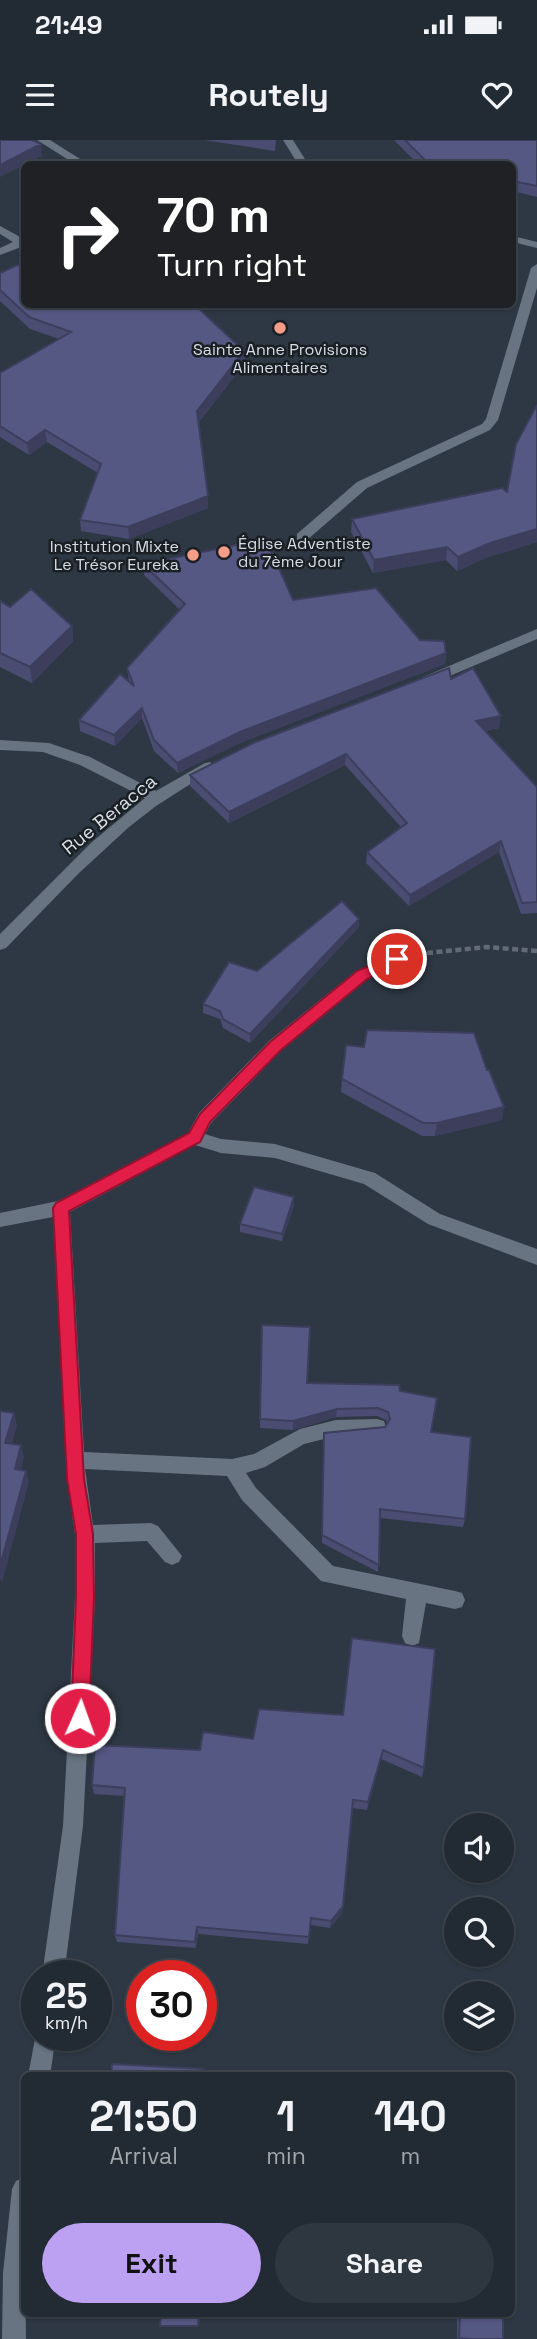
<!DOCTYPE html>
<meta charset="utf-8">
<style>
body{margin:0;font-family:"Space Grotesk",sans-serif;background:#2e363f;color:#f1f3f6;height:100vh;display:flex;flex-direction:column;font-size:26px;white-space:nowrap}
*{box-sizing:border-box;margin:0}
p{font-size:23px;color:#a2a7ac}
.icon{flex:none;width:38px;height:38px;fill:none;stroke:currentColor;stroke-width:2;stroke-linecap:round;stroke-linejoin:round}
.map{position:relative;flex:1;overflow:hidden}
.details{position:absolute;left:21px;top:1932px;width:494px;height:245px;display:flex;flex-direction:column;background:#222a33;border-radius:10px;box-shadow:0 2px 5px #0004,0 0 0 2px #3f464e}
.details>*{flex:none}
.top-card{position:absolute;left:21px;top:21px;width:495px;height:147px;border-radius:10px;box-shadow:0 2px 5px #0004,0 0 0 2px #3f464e;background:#202124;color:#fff;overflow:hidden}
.fabs{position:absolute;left:444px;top:1673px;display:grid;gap:14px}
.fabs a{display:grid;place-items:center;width:70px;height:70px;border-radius:50%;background:#222a33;box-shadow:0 2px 5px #0004,0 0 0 2px #3f464e;font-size:35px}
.speed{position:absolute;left:21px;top:1820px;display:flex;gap:14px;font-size:35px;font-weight:700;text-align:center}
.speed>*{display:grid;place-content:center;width:91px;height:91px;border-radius:50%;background:#222a33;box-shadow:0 2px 5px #0004,0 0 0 2px #3f464e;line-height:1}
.speed small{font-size:18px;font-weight:400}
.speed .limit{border:10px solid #d22;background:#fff;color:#111}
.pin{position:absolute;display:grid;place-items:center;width:60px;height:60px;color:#fff;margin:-30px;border:4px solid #fff;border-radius:50%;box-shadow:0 2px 7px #0007}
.me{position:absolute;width:77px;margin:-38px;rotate:2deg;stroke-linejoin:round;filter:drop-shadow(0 0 5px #0008)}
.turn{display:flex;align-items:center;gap:24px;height:147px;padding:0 21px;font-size:32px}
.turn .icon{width:91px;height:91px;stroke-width:2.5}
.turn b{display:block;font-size:49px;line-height:60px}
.eta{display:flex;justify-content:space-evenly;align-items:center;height:119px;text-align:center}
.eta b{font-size:42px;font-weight:800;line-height:49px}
.primary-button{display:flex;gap:14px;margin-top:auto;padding:14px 21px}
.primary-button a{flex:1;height:80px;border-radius:42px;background:#bca0f2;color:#111;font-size:28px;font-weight:800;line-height:80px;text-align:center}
.primary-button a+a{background:#2e363f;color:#f1f3f6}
.status{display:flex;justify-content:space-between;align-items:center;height:49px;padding:0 35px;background:#222a33;direction:ltr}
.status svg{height:19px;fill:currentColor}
header{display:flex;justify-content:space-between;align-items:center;height:91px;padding:0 21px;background:#222a33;font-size:32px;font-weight:800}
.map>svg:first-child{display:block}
</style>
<div class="status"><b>21:49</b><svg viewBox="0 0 49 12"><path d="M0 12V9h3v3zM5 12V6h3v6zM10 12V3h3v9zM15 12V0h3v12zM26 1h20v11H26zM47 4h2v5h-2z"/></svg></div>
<header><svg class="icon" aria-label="menu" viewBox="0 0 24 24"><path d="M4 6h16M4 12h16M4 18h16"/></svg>Routely<svg class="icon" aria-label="heart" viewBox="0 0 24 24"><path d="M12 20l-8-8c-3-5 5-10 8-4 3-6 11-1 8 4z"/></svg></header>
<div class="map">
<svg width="537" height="2199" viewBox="0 0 537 2199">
<rect width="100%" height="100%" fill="#2e3844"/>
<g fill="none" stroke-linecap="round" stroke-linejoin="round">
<path stroke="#616a75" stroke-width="4.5" stroke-dasharray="6 3.5" stroke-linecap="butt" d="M427,813L487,807L537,811"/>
<path fill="#697482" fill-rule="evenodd" d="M37,0H50L88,24H75Z
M283,0H293L308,24H298Z
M0,86L24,99V106L0,115V108L13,102L0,94Z
M513,96L537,102V108L513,102Z
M537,124V148L498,280L490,290L367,348L307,400H297V394L357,342L482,284L486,279L531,128Z
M537,489V499L433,543H423L421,540L423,537Z
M0,600L49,603L90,617L156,651L205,623L210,622L217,627L156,666L129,687L78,734L6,808L0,810V794L92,702L145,658L80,625L43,612L0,610Z
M397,813L403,815L405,819L403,823L368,839L281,911L211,983L205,994L221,999L275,1004L375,1033L440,1074L537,1109V1125L428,1084L364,1044L275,1018L221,1013L195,1005L70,1072L84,1312L232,1319L254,1314L300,1289L336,1280L377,1279L384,1281L386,1287L384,1293L336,1296L304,1304L265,1327L246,1333L256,1348L333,1426L455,1451L462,1453L465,1460L462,1467L455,1469L426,1463L419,1503L412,1506L405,1503L402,1496L406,1459L321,1441L242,1360L227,1336L85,1329L93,1385L151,1383L158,1386L182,1416L179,1422L172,1425L165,1422L147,1401L95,1403V1457L83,1686L64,1836H42L63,1686L75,1457V1394L67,1339L53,1077L0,1087V1073L58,1061L188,993L199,973L269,901L356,831Z
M37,1888V1895H56L50,1936H28Z
M24,2037L26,2199H2L3,2133L12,2049L16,2041Z"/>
</g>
<path fill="#4a4c72" d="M204,0H276L275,11Z
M394,0H537V57L513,51V24H418Z
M0,133L131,169L244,211L245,223L199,282L208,368L129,399L81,391L80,380L98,333L47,302L29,315L0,297V233L59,199L30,189L0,161Z
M537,265V402L488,417L457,431L446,420L373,433L351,392L352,379L507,352Z
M143,424L293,460L420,500L446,513L445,524L240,603L178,633L154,611L142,578L115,606L80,591L79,580L129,542L127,528L180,470L144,435Z
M0,461L10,467L72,486L73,501L32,543L0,527Z
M451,539L499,588L485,591L537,647V773L521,774L499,712L409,766L366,723L367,712L401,687L345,625L229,683L190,646V635Z
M359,787L250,903L223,888L220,879L203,873V864L257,831Z
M342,939L502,980L435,996H422L341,952Z
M294,1065L282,1101L240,1092V1084Z
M262,1185L307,1243L400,1251L431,1292L465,1379L463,1387L380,1378L378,1432L322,1403L324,1293L385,1287L387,1283L386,1280L377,1276L336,1277L293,1290L260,1288Z
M343,1575L424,1628L422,1637L381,1619L367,1670L352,1668L342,1773L330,1788L310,1785L308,1804L198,1794L196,1808L117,1802L115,1795L125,1656L94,1654L92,1645L200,1610L253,1599Z
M200,2174L199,2187H161L160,2186Z
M413,2174H503V2199L457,2198V2179Z"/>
<path fill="#3c3e5c" d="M41,4L42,16L0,37V25Z
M244,211L245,223L198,283L197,271Z
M45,290L47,302L29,315L27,303Z
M208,356V368L129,399L128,387Z
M537,389V402L488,417L457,431L458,417L490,403Z
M447,407L446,420L373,433L374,420Z
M72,486L73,501L32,543L30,527Z
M446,513L445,524L240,603L178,633L177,623L240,592Z
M142,568V578L115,606L114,595Z
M501,576L499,588L475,592L476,581Z
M346,614L345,625L229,683V672Z
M501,701L499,712L409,766L410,755Z
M359,779V787L250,903V894Z
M504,967L502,980L435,996L437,983Z
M294,1057V1065L282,1101V1094Z
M337,1269L336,1277L293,1290V1281Z
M14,1273L17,1285L9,1316L5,1303Z
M21,1305L24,1317L18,1341L15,1329Z
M26,1331L29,1342L2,1443L0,1438V1426Z
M383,1610L381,1619L367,1670L368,1662Z
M343,1766L342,1773L330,1788L331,1781Z
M197,1787L198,1794L196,1808L195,1802Z"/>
<path fill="#565884" stroke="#3c3e5c" stroke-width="2" d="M0,0H32L41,4L0,25Z
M405,0H537V46L513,41V24H435L428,23Z
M24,122V164H125L131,169L134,164H194L244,211L197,271L208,356L128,387L80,380L101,324L45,290L27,303L0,286V233L71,192L29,177L0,150V133Z
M537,265V389L490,403L458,417L447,407L374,420L352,379L502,348L507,352L516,304Z
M266,399L293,460L376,448L420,500L444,501L446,513L240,592L177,623L154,600L142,568L114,595L79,580L120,534L134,546L127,528L185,464L143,424Z
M31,449L72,486L30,527L0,513V461L10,467Z
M449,528L451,539L473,528L501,576L476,581L537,647V762L522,763L501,701L410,755L367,712L407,683L346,614L229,672L190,635L253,603Z
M342,761L359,779L250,894L223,879L220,871L203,864L229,822L257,831Z
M367,890L474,893L487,930H489L504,967L437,983H423L342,939L346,905L364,907Z
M254,1047L294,1057L282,1094L240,1084Z
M262,1185L310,1187L307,1243L399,1245L400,1251L437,1258L431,1292L471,1297L465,1379L380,1369L379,1425L322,1395L324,1293L385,1287L390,1279L388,1272L378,1268L337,1269L293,1281L260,1279Z
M0,1271L14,1273L5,1303L21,1305L15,1329L26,1331L0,1426Z
M352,1498L435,1509L424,1628L383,1610L368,1662L353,1660L343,1766L331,1781L311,1778L309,1797L197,1787L195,1802L115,1795L125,1648L92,1645L95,1605L200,1610L203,1592L253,1599L259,1569L343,1575Z
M112,1924L203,1929L202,1936H111Z
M161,2174H199L198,2186H160Z
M423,2174H503V2199H471L459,2198L460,2178Z"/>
<path fill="#e11d48" stroke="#92132f" stroke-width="2" d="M397,814L404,819L402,823L367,839L281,910L210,982L200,1002L69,1071L84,1339L93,1394L94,1457L89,1578L87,1584L80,1587L73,1584L71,1578L76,1457V1394L67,1339L53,1068L56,1063L189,993L200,974L270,902L357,831Z"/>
<g fill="#f49e8a" stroke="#1a1f24" stroke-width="2.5">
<circle cx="280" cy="188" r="7"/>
<circle cx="224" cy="412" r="7"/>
<circle cx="193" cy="415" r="7"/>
</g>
<g text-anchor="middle" stroke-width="5" stroke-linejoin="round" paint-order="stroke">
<g font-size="16" fill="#d7dee6" stroke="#1a1f24">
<text x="280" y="215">Sainte Anne Provisions<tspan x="280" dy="18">Alimentaires</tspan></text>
<text x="238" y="409" text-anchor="start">Église Adventiste<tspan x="238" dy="18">du 7ème Jour</tspan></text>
<text x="179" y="412" text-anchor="end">Institution Mixte<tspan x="179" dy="18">Le Trésor Eureka</tspan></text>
</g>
<g font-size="19" fill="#d7dee6" stroke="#1a1f24">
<text transform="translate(109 674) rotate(-39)" y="7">Rue Beracca</text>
</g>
</g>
</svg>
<div class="fabs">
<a><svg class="icon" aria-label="sound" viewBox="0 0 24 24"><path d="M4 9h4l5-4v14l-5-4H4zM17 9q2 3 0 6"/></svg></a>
<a><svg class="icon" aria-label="search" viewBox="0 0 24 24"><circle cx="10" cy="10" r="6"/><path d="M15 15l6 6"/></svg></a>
<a><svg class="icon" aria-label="layers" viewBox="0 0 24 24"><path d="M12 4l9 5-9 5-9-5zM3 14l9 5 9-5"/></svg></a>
</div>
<div class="speed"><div>25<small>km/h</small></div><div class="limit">30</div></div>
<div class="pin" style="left:397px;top:819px;background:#d93025"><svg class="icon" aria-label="arrive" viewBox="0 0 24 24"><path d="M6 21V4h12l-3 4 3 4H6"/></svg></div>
<svg class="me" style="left:80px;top:1578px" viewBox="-20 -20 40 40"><circle r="17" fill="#e11d48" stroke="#fff" stroke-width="3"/><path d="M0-11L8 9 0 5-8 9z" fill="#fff"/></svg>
<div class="top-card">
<div class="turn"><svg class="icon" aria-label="right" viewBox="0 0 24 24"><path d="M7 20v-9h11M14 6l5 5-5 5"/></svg><div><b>70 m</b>Turn right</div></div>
</div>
<section class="details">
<div class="eta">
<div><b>21:50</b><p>Arrival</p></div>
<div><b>1</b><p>min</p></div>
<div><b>140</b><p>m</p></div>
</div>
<div class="primary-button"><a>Exit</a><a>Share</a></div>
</section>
</div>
